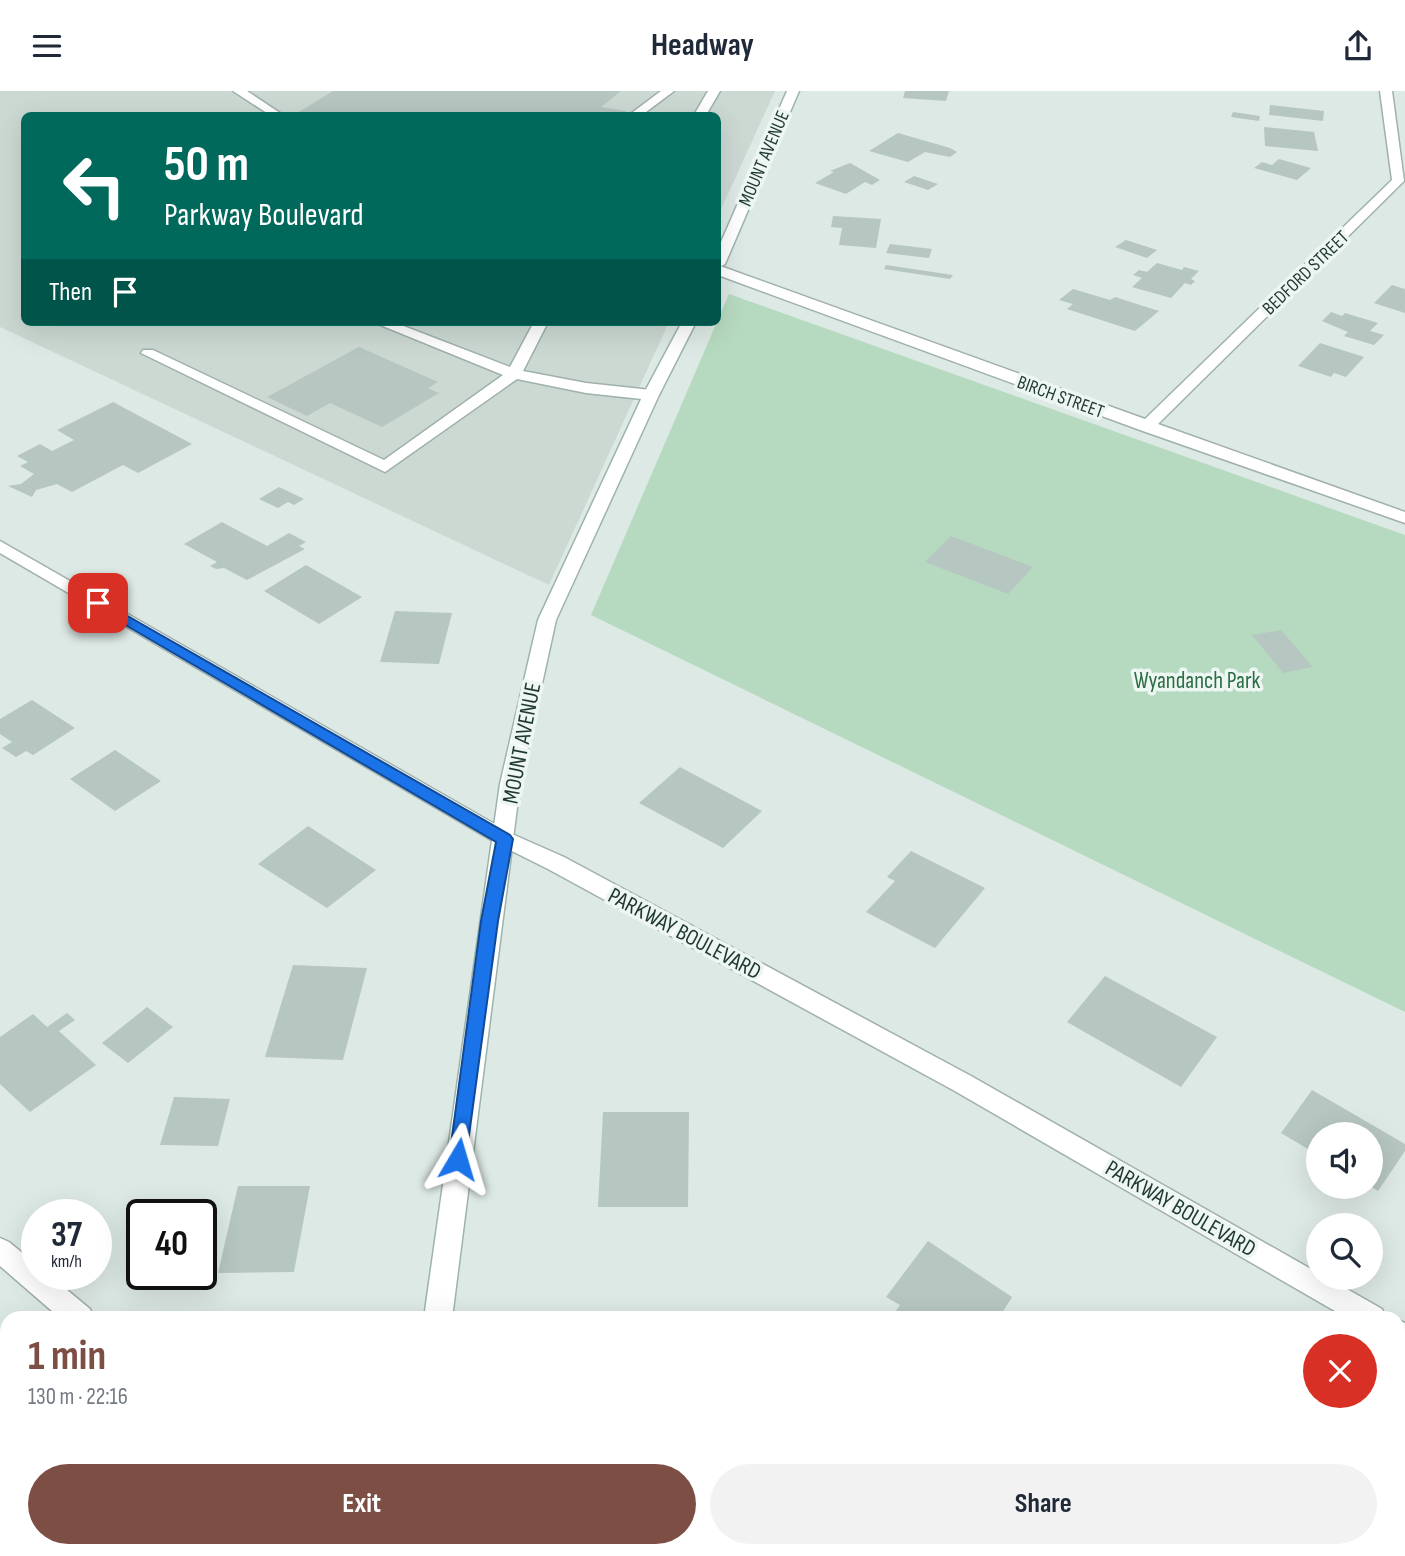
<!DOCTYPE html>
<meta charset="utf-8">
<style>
body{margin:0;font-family:"Sofia Sans Condensed",sans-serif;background:#f2f2f3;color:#1f2937;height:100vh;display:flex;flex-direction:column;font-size:26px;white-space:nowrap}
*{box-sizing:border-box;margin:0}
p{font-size:23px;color:#747a83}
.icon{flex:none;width:38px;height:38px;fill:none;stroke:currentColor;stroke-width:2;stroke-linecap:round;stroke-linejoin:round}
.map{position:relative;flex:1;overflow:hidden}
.side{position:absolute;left:0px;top:1220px;width:1405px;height:247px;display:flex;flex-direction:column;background:#fff;border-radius:21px 21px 0 0;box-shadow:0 7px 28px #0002}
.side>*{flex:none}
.guide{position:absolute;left:21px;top:21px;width:700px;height:214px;border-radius:10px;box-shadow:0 7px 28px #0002;background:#00695c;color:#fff;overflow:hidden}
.controls{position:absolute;left:1306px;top:1031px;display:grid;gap:14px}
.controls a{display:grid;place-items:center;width:77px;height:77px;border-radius:50%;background:#fff;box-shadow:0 7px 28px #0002;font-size:35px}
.speed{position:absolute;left:21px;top:1108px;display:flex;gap:14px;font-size:35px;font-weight:700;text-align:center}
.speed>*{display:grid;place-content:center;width:91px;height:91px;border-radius:50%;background:#fff;box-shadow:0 7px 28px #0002;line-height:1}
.speed small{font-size:18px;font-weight:400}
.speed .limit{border:4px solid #111;border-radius:10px;background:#fff;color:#111}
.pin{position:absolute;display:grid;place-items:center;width:60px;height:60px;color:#fff;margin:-30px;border-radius:14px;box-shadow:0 4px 10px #0006}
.me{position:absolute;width:77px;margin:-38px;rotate:7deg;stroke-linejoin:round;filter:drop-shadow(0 0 5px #0008)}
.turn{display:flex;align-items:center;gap:24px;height:147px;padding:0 28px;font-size:32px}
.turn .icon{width:91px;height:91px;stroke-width:2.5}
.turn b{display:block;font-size:49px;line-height:60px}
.then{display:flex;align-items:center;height:66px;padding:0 28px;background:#0003;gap:14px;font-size:26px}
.round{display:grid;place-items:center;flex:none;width:74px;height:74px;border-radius:37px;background:#f2f2f3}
.head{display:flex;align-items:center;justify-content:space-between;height:119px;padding:0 28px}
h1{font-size:42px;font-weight:700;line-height:52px;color:#7d4f44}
.button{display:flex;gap:14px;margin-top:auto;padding:14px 28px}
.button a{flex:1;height:80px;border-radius:42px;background:#7d4f44;color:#fff;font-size:28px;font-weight:700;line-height:80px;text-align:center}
.button a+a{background:#f2f2f3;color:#1f2937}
header{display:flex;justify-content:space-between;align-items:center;height:91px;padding:0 28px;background:#fff;font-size:32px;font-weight:700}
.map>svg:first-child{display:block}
</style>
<header><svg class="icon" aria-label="menu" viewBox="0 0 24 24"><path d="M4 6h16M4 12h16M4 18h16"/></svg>Headway<svg class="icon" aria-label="share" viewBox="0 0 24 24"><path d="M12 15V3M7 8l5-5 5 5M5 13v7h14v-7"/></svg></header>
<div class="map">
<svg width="1405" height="1465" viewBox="0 0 1405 1465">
<rect width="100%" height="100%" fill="#dde9e4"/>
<path fill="#ccd9d3" d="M0,0H775L718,125V24H24V231H669L549,494L0,236Z"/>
<path fill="#b6dac0" d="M729,203L1405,444V921L591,524Z"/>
<path fill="#b6c6c0" d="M333,0H621L601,16L626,20L620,24H311L297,22Z
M905,0H949L946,10L903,7Z
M1270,14L1324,20L1323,30L1269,24Z
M1233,21L1260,25L1259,30L1231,26Z
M1264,36L1314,41L1318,60L1265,55Z
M898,42L950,57L957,61L950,66L925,61L908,71L869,60Z
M1279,68L1311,77L1297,89L1254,77L1262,71L1272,74Z
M850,72L880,89L872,94L865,91L846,103L815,92L834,81L830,80Z
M914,85L938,93L928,99L904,91Z
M833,125L881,128L876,157L839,154L842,137L831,136Z
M1126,149L1157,159L1147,167L1115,156Z
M890,153L932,158L929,167L886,162Z
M1157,172L1182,179L1184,176L1199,180L1191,188L1195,190L1191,194L1185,192L1171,207L1132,196L1142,187L1133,184L1139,179L1147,181Z
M886,174L953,184L950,188L884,178Z
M1392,194L1405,198V222L1374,212Z
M1073,198L1110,209L1115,206L1159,220L1135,240L1067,218L1073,213L1059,209Z
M1331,221L1342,225L1345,222L1378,232L1370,240L1384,244L1374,254L1344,245L1348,241L1322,230Z
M1320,252L1364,266L1346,286L1334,282L1331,286L1298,275Z
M359,256L438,291L428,297L439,302L382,336L330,312L307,325L267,306Z
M113,311L192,353L138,382L123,374L72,401L57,393L36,399L32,406L8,395L21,393L34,383L20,375L28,371L17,365L40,353L52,360L74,349L57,339Z
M279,396L304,408L294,414L288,411L278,417L259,408Z
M222,431L267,455L289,442L306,451L299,455L305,458L247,489L224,477L216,478L210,475L217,471L184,453Z
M951,445L1033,476L1008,503L925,471Z
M306,474L362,506L319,533L264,500Z
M395,520L452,522L439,573L380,571Z
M1281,539L1313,576L1283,582L1252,544Z
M32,609L75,637L33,664L26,660L16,666L2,657L12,651L0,643V628Z
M115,659L161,690L115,720L70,688Z
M680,676L762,720L723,757L639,712Z
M308,735L376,779L327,817L258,773Z
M911,760L985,797L935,857L866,821L895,790L887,786Z
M293,874L367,877L343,969L265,966Z
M1105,885L1217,946L1181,996L1067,931Z
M147,916L173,936L128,972L102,952Z
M67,922L75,929L59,940L96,974L30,1021L0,993V946L33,923L47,936Z
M1312,999L1405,1053V1060L1378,1100L1370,1095V1043H1318V1064L1281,1042Z
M174,1006L230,1008L218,1055L160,1054Z
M603,1021H689L688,1116H598Z
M238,1095H310L294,1181L218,1182Z
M928,1150L1012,1206L999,1227H891L900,1214L886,1206Z
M93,1460H121L127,1465H88Z
M1343,1460H1387L1396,1465H1340Z"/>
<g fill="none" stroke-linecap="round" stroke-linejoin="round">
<defs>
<path id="lane" d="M233,0H247L283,24H270Z
M661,0H674L642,24H629Z
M708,0H720L706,24H694Z
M373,231H393L510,276L534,231H548L523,280L586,292L651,299L659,304L651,309L586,302L517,288L385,381L141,262L143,259H153L384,369L503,284Z"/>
<path id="street" d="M1380,0H1392L1404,90L1158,333L1405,421V432L1140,339L718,184V175L723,176L1145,328L1392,89Z
M0,450L512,743L564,766L971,985L1318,1182V1186H1326L1382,1218L1386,1227H1347L953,999L548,778L498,753L0,462Z
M0,1147L9,1151L37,1174V1183H48L90,1218L94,1227H60L0,1175Z
M1398,1229L1405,1232V1259L1398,1256Z
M335,1460H369L371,1465H337Z"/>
<path id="secondary" d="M787,0H799L725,173L718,177V158Z
M682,231H696L659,304L556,529L520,693L452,1227H424L500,693L538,529L643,304Z
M393,1460H423L422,1465H392Z"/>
</defs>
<use href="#lane" stroke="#a0b0ab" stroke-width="3"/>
<use href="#street" stroke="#a0b0ab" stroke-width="3"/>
<use href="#secondary" stroke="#9db4ac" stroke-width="3"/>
<use href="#lane" fill="#fff" fill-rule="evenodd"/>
<use href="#street" fill="#fff" fill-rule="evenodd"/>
<use href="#secondary" fill="#fff" fill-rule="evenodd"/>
</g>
<path fill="#1a73e8" stroke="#114b97" stroke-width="2" d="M98,508L510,744L513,748L498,830L465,1074H452L449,1068L481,830L496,751L93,515L91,512Z"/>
<g text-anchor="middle" stroke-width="7" stroke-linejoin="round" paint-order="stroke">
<g font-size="19" fill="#1f3831" stroke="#edf6f2">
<text transform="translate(763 67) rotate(-67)" y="7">MOUNT AVENUE</text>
<text transform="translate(1305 181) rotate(-44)" y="7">BEDFORD STREET</text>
<text transform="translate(1061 305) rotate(20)" y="7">BIRCH STREET</text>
</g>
<g font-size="23" fill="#2b6d45" stroke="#edf6f2">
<text x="1197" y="597">Wyandanch Park</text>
</g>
<g font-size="23" fill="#1f3831" stroke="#edf6f2">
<text transform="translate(521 652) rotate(-79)" y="8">MOUNT AVENUE</text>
<text transform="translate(685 842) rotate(28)" y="8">PARKWAY BOULEVARD</text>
<text transform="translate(1181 1117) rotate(30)" y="8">PARKWAY BOULEVARD</text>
</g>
</g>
</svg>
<div class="controls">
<a><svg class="icon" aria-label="sound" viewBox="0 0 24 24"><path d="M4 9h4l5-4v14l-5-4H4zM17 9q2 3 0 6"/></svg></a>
<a><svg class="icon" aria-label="search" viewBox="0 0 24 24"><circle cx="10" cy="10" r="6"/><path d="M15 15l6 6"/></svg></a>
</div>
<div class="speed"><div>37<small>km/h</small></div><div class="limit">40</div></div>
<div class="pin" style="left:98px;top:512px;background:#d93025"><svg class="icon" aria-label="arrive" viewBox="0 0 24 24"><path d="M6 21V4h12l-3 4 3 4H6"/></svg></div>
<svg class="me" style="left:458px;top:1068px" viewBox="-20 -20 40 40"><path d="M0-17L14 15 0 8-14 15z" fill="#1a73e8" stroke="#fff" stroke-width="4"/></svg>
<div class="guide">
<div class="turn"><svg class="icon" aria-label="left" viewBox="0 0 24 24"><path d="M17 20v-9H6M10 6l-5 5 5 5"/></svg><div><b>50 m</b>Parkway Boulevard</div></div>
<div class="then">Then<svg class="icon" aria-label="arrive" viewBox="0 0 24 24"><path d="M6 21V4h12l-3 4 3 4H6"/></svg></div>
</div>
<section class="side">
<div class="head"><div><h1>1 min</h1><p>130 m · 22:16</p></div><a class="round" style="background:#d93025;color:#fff"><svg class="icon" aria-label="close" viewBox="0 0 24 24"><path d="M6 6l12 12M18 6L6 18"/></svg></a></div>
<div class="button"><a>Exit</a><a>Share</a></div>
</section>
</div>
